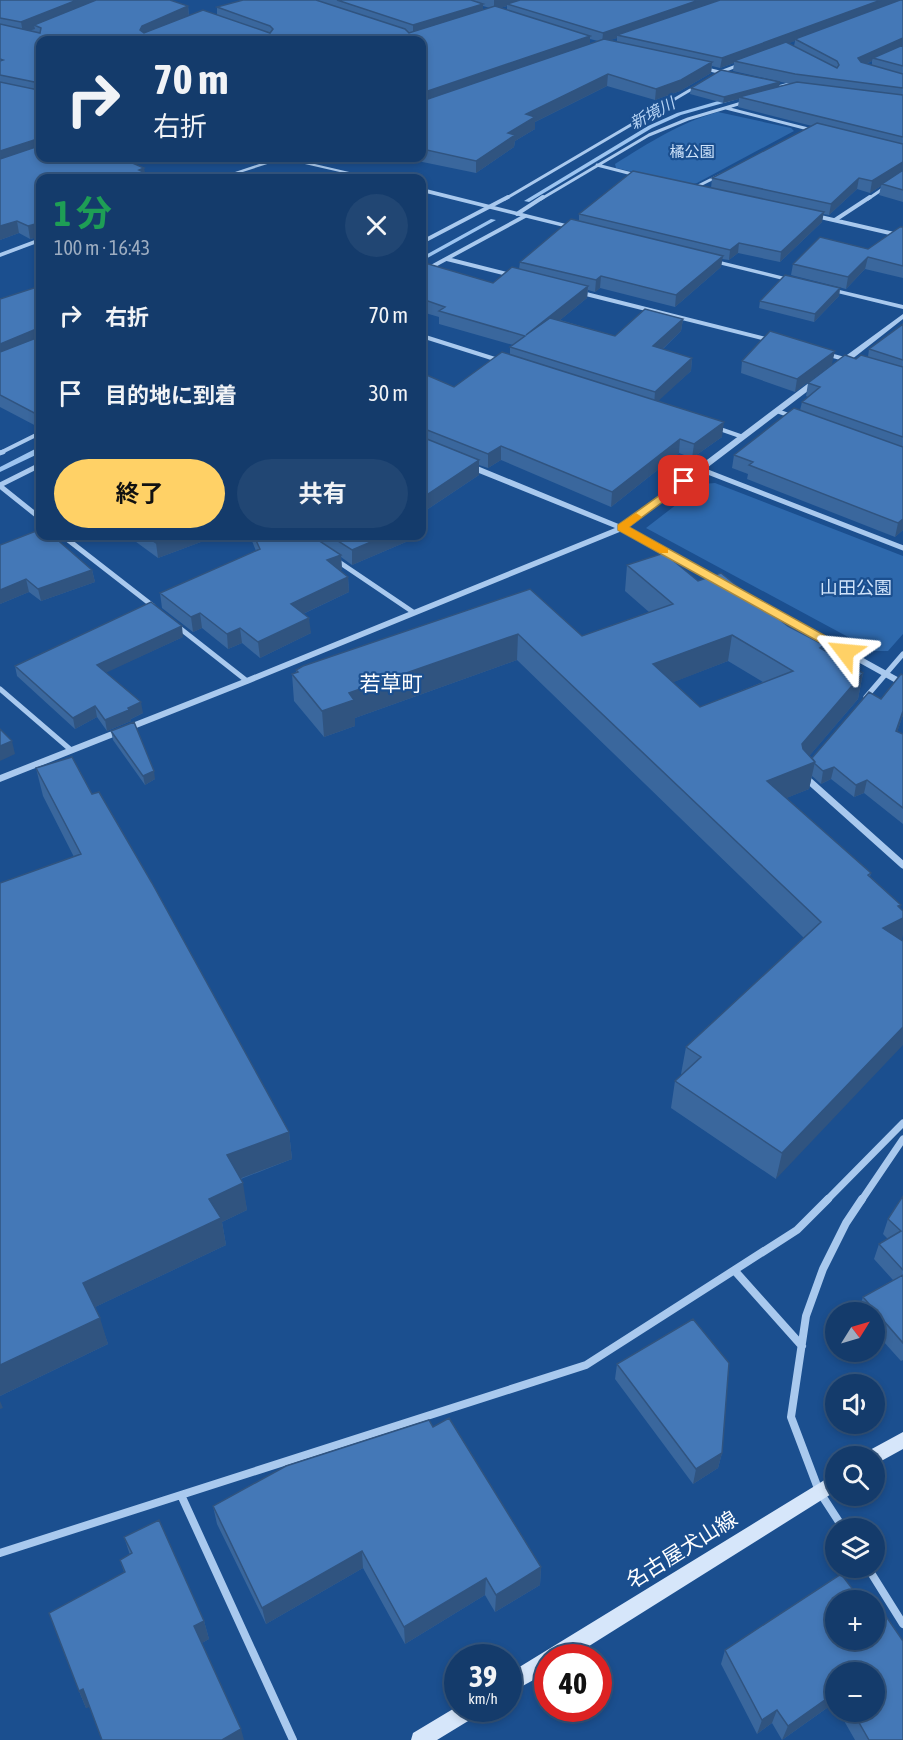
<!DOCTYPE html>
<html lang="ja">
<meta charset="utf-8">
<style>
body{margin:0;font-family:"Asap Condensed","Noto Sans JP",sans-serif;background:#214673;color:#f1f3f6;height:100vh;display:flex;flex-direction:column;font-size:22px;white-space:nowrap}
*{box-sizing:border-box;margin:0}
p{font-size:20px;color:#9dadc1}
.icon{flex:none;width:33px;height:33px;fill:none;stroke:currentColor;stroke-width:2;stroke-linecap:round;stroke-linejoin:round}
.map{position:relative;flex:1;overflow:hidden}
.panel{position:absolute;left:36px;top:174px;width:390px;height:366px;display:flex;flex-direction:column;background:#143b6b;border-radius:12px;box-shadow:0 3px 9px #0003,0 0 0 2px #33557e}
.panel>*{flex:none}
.hud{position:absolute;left:36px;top:36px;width:390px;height:126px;border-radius:12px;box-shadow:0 3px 9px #0003,0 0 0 2px #33557e;background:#143b6b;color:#f1f3f6;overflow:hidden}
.needle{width:39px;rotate:53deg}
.fabs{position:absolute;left:825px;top:1302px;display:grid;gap:12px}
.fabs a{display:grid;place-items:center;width:60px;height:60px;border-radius:50%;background:#143b6b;box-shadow:0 3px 9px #0003,0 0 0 2px #33557e;font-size:30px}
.speed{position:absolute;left:444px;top:1644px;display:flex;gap:12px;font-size:30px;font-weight:700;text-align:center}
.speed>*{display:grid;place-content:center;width:78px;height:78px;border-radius:50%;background:#143b6b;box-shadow:0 3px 9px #0003,0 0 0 2px #33557e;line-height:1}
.speed small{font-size:15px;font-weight:400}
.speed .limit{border:9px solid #d22;background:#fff;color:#111}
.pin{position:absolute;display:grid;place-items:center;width:51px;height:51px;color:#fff;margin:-26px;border-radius:12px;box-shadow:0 3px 9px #0006}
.me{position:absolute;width:66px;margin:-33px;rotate:299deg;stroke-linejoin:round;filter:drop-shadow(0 0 4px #0008)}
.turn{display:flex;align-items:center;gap:21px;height:126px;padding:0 18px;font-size:27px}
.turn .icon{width:78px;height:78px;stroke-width:2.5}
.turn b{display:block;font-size:42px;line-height:51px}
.round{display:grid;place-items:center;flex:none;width:63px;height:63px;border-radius:32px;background:#214673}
.summary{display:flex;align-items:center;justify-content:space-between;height:102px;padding:0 18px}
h1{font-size:36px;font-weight:700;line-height:45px;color:#1e9e55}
.cta{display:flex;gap:12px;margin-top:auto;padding:12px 18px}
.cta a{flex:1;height:69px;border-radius:36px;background:#ffd166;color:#111;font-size:24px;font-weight:700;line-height:69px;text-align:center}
.cta a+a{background:#214673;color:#f1f3f6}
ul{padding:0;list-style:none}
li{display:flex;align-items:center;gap:18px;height:78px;padding:0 18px}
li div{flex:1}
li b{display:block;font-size:22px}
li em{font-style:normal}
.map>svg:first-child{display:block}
</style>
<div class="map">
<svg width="903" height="1740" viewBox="0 0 903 1740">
<rect width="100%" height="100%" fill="#1b4f8f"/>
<path fill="#2e69ad" d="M718,112L791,128L794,131L697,183L690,185L616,168L615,164C649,143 679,123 718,112Z
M715,483L903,556V634L888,651H874L646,528L703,484Z"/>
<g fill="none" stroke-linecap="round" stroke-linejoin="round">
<path fill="#9cc4f0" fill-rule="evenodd" d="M802,79L804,82L767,91L764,89Z
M732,97L734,100L681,115L652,128L529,202L524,201L648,126L677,113Z
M491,219L496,220L422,261V257Z
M37,448H40V453L0,472V467Z"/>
<path stroke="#a9c9ee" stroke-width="3" d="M718,73L739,65
M726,108L812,130
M597,165L636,175
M694,188L720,175
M505,199L697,86
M541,199L649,135L688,119L745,102
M868,199L887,186"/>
<path stroke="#a9c9ee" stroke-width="4" d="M517,214L543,197
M816,216L903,236
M835,220L870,197
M422,242L508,197
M447,259L511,275
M422,272L525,216
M582,293L770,340
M422,336L498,360
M826,354L848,360
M777,411L794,417
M717,428L743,437
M0,453L40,433"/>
<path stroke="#a9c9ee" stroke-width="5" d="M0,453L3,452
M700,469L903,548
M0,485L40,465
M0,486L40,518
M63,536L153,606
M336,560L413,612
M177,626L247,681
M0,689L71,750
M866,697L903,654
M805,777L809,780"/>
<path stroke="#a9c9ee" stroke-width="7" d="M807,779L903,865
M826,1201L903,1123
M861,1201L903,1139"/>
<path stroke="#a9c9ee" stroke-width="8" d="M735,1271L802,1346
M181,1495L293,1740
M843,1528L819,1491L791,1417L806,1316L823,1269L846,1223L862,1199
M0,1553L586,1365L797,1230L828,1199
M868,1568L903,1624"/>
<path fill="#a9c9ee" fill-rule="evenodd" d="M697,65L722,71L723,72L720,74L695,68Z
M277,158H289L375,178H366L283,159L224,178H217Z
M422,188L578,227L579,228L576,230L422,192Z
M40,238V242L0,257V253Z
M708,258L797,280L798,281L795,283L706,261V259Z
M827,287L903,305V309L825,290V288Z
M903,314V319L842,367H836V363Z
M814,379L821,381L628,528L725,581V585H719L622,531L250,683L0,782V775L244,679L615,528L464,467V463H470L621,525Z
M751,596L903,680V687L748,601V597Z"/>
<path fill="#d6e6fa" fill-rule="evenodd" d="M903,1432V1449L874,1465V1456H866L868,1451Z
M836,1473V1491L570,1658H548V1672L508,1694V1674Z
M458,1706V1708H480L478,1715L437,1740H411L413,1733Z"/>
</g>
<path fill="#3a679d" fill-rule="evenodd" d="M0,0L188,6L189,15H217V7L243,0H903V202L879,195L881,186L870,193L857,189L829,215L823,214L822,222L780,262L738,253L729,260L722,259L721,267L675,307L600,288L595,292L588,290L587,298L560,320L615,336L683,319L681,331L663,349L692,358L691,371L657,401L722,437L692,458L679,453L611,507L501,460L488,468L479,465V475L422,513V373L454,387L510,354V347L513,345L439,324V317L422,312V265L493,283L519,269L520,262L579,221V214L711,188L712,178L812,126L738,107L739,99L723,103L690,94L691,88L779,86L790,84L733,71L734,63L720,68L712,66L711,73L680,91L655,100L607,86L535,122V129L515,141L514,147L476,173L403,158H422V40H40V158H137L128,161L40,178V244L39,237L30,239L19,233L0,240ZM483,6L490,8L483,10ZM507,6V10L500,8ZM617,38V42L609,40ZM590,39L598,41L590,44ZM795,41L794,46L788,43ZM872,61V65L866,64Z
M903,227V278L865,269L846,289L791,275L793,264L868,249Z
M40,286V428L0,407V299Z
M840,288L839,296L814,322L759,308L760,301Z
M903,324V530L895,537L747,479L748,474L732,468L734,455L800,410L802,402L808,397L806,396L808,383L856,359L868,357L869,349Z
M742,361L832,364L795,392L741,373Z
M128,536H217L158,558Z
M250,536H420L352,565L341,557L342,570H340L348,577L349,592L303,614L311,633L260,658L242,643L228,649L202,628L193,632L162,608L160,593L256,551Z
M45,539L92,570L95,582L41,601L29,592L0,604V545Z
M627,565L698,581L788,626L823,650L863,673L858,699L809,756L812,758L881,699L903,675V715L897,732L903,734V824L864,793L854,797L831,779L821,784L812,776L809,789L786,798L871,873L776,1179L671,1108L675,1081L683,1075L681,1074L686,1047L804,938L517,660L355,718V726L324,737L294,701L292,674L296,673V670L530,589L582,636L649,612L625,591ZM728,661L763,682L700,707L673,682Z
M183,637L106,672L143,713L131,719V721L107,731L97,717L75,729L17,676L15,666Z
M111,731L155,779L145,785L113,740Z
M36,768L92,794L289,1132L292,1159L241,1179L247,1210L222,1222L226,1245L95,1307L108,1344L0,1396V883L74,857L43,796Z
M903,1196V1360L901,1361L874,1331V1312H858L863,1297L893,1280L874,1259L879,1244L888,1239L883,1234L888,1219Z
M617,1364L722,1453L718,1468L693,1484L615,1379Z
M433,1427L541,1567L540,1585L495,1612L485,1595L405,1644L363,1568L266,1624L217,1524L213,1506Z
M124,1537L204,1621L209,1639L86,1708L79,1691L124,1572L120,1560L130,1555Z
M836,1600L903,1740H855L839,1712H874L836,1672V1706L834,1703L782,1740L772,1723L757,1734L721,1664L725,1650Z"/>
<path fill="#305480" d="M77,0H104L34,25L35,29L23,33L21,22Z
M494,0H527L507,4V6L494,10Z
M699,0H726L617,35V38L602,43L603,33Z
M881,0H903L795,39V41L738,62L734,61V63L720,68L722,58Z
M483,4V13L413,35V25Z
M188,6L189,17L143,37L140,30L142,26Z
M590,36V47L422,105V93Z
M903,38V47L873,58L872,61L856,68L858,58Z
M712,62L711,73L680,91L655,100L656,89Z
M608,74L607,86L535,122V129L515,141L514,147L476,173V161L508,133L526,114Z
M780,82L779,89L739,97V99L723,103L724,97Z
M37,139L39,151L0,164V151Z
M113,158H137L114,165Z
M903,162V172L882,184L881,186L870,193L872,181Z
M144,168L146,178L152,176L153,178H140L139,170Z
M859,178L857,189L829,215L831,204Z
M824,212L822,222L780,262L781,252Z
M17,221L19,233L0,240V226Z
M39,223L38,231L39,237L30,239L28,226Z
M739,243L738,253L729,260L730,250Z
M723,256L721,267L675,307L676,295Z
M868,257L865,269L846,289L848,277Z
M601,276L600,288L595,292L596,280Z
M588,286L587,298L526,348V335Z
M840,288L839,296L814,322L815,314Z
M683,319L681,331L652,359L653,346Z
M36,329L39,343L0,359V344Z
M835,351L832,364L795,392L797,379Z
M692,358L691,371L654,405L655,392Z
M724,422L722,437L692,458L694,444Z
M680,439L679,453L611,507L612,492Z
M501,446V460L488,468V454Z
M479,460V475L422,513V498Z
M424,519L425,534L422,535V520Z
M903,519V530L895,537L898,523Z
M176,536H217L158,558L156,543Z
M385,536H420L352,565V550Z
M341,555L342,570L328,575L327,560Z
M92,570L95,582L41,601L38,589Z
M348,577L349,592L292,619L291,604Z
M26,579L29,592L0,604V590Z
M200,613L202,628L193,632L191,617Z
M309,618L311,633L260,658L258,642Z
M182,626L183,637L99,676L97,665Z
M240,628L242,643L228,649L227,634Z
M518,634L517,660L355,718V726L324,737L322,711L349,693Z
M732,635L728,661L651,691L653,664Z
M863,673L858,699L799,768L815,762L809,789L762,808L767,781L802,744Z
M141,702L143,713L131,719V721L107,731L105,720Z
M95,706L97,717L75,729L73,718Z
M903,711V715L893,744L896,731Z
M12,741L15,754L0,761V746Z
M834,767L831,779L821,784L823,771Z
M154,771L155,779L145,785L143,776Z
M867,780L864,793L854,797L856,785Z
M901,905L897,921L903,918V935L901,943L883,928L898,906Z
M903,1027V1045L776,1179L782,1153Z
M289,1132L292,1159L231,1182L227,1155Z
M243,1183L247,1210L222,1222L226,1245L91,1309L83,1283L209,1199Z
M100,1318L108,1344L0,1396V1365Z
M0,1401L3,1408L0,1409Z
M722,1453L718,1468L693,1484L696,1469Z
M362,1551L363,1568L266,1624L262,1608Z
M541,1567L540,1585L495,1612L496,1595Z
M486,1578L485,1595L405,1644L404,1627Z
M204,1621L209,1639L200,1644L194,1626Z
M83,1689L90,1707L86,1708L79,1691Z
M836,1692V1699L834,1703L782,1740L788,1726Z
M777,1710L772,1723L757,1734L762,1720Z
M241,1729L244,1740H222Z"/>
<path fill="#4478b7" stroke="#305480" stroke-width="1.5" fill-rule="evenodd" d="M0,0H77L21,22L0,18Z
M96,0H170L188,6L142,26L140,30L144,33L203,10L270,33L273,29L270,26L217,7L243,0H316L405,29L409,33L495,6L590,36L422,93V40H40V142L37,139L0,151V82L38,90L40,87L39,83L0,75V61L3,60L0,59V24L40,33L41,28L34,25Z
M337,0H471L483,4L413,25Z
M520,0H699L603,33L507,4Z
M720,0H881L722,58L617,35Z
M900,0H903V38L858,58L861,62L903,74V88L795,74L734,61L786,42L837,68L839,65L837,61L795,39Z
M604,39L712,62L681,80L656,89L608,74L526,114L535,117L508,133L515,135L476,161L422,149V101Z
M903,45V66L873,58Z
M721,70L780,82L724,97L691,88Z
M797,82L903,95V137L739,97Z
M817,123L903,144V162L872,181L859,178L831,204L712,178Z
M40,144V158H121L144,168L139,170L152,176L144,178H40V232L38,231L39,223L28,226L17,221L0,226V159L39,146Z
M903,170V190L882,184Z
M633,171L824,212L781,252L739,243L730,250L579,214Z
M571,219L723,256L676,295L601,276L596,280L520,262Z
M900,227H903V266L868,257L848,277L793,264L820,237L868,249Z
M425,263L493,283L512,267L588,286L526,335L550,318L615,336L645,309L683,319L653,346L692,358L655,392L510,347L525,336L439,311L445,307L422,299V265Z
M785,275L840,288L815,314L760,301Z
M40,286V332L36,329L0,344V299Z
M903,324V360L869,349Z
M770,331L835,351L797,379L742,361Z
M40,334V416L0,395V352L39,337Z
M502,352L724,422L694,444L680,439L612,492L501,446L488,454L422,428V373L454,387Z
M845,355L856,359L861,355L903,367V437L802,402L820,387L808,383Z
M794,408L903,447V519L898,523L749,465L753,462L734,455Z
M422,437L479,460L422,498Z
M36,531L45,539L53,536L92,570L38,589L26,579L0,590V545Z
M146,536H176L156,543Z
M254,536H312L341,555L327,560L348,577L291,604L309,618L258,642L240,628L227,634L200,613L191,617L160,593L260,549Z
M330,536H385L352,550Z
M664,553L698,581L721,573L788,626L824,645L820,648L863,673L802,744L803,749L815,762L767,781L871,873L868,875L901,905L898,906L903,911V918L883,928L903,941V1027L782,1153L675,1081L701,1057L686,1047L821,922L518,634L349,693L354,700L322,711L292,674L298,672L296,670L303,666L530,589L582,636L673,604L627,565ZM732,635L793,671L700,707L653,664Z
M151,602L182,626L97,665L141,702L128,708L129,710L105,720L95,706L73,718L15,666Z
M901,674L903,675V711L896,731L903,734V808L867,780L856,785L834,767L823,771L814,763L815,762L812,758L869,692L881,699Z
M134,722L154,771L143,776L111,731Z
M0,729L12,741L0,746Z
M72,757L92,794L99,792L152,883L289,1132L227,1155L243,1183L209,1199L221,1218L83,1283L100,1318L0,1365V883L81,854L36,768Z
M903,1196V1270L879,1244L901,1231L888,1219Z
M903,1275V1343L863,1297Z
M693,1319L729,1363L722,1453L696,1469L617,1364Z
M449,1418L541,1567L496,1595L486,1578L404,1627L362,1551L262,1608L213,1506L286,1466L429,1420L433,1427Z
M159,1520L204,1621L194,1626L241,1729L222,1740H102L83,1689L79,1691L49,1613L125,1572L120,1560L132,1553L124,1537Z
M841,1574L861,1600H836V1640H874V1614L881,1609L903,1641V1740H869L853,1712H874V1672H836V1692L788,1726L777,1710L762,1720L725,1650Z"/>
<path fill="#ffd166" stroke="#a68842" stroke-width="1.5" d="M684,478L689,481L688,483L629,527L849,649V654H841L618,530V525Z"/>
<path fill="#f59e0b" d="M636,513L642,517L629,527L668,549V553H660L618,530V525Z"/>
<g text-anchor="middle" stroke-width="4.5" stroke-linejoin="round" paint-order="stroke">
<g font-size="15" fill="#cfe3fa" stroke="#1b4f8f">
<text x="692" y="157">橘公園</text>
</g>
<g font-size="16" font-style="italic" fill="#b5d3f5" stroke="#1b4f8f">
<text transform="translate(652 113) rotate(-28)" y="6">新境川</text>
</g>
<g font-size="18" fill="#cfe3fa" stroke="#1b4f8f">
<text x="856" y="594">山田公園</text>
</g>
<g font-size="21" fill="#fff" stroke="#1b4f8f">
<text x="391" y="691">若草町</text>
</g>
<g font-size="21" fill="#fff" stroke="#1b4f8f">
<text transform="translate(682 1550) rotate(-32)" y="7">名古屋犬山線</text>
</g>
</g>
</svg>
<div class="fabs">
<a><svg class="needle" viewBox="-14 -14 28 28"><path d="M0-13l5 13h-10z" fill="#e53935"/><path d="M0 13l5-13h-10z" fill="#9dadc1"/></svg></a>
<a><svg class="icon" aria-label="sound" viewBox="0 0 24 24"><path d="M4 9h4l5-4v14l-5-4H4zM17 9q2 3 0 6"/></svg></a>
<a><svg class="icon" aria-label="search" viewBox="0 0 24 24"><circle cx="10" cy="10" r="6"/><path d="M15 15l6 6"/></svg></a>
<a><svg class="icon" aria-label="layers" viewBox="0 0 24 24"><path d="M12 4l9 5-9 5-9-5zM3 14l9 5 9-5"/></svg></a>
<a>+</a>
<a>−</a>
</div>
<div class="speed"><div>39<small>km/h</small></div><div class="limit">40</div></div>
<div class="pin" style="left:684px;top:481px;background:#d93025"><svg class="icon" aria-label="arrive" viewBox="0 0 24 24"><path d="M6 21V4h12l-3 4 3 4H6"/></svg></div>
<svg class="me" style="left:845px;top:652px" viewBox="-20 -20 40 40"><path d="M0-17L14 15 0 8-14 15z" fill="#ffd166" stroke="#fff" stroke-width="4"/></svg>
<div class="hud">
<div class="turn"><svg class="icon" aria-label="right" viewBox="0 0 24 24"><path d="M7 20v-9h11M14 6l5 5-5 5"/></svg><div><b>70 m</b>右折</div></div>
</div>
<section class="panel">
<div class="summary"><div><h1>1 分</h1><p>100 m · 16:43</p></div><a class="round"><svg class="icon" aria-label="close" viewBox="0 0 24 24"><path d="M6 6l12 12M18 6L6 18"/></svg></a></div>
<ul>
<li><svg class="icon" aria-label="right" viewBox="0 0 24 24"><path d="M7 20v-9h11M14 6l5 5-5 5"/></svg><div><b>右折</b></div><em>70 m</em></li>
<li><svg class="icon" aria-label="arrive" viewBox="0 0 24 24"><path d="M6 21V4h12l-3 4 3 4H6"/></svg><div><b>目的地に到着</b></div><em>30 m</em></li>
</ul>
<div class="cta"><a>終了</a><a>共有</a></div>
</section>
</div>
